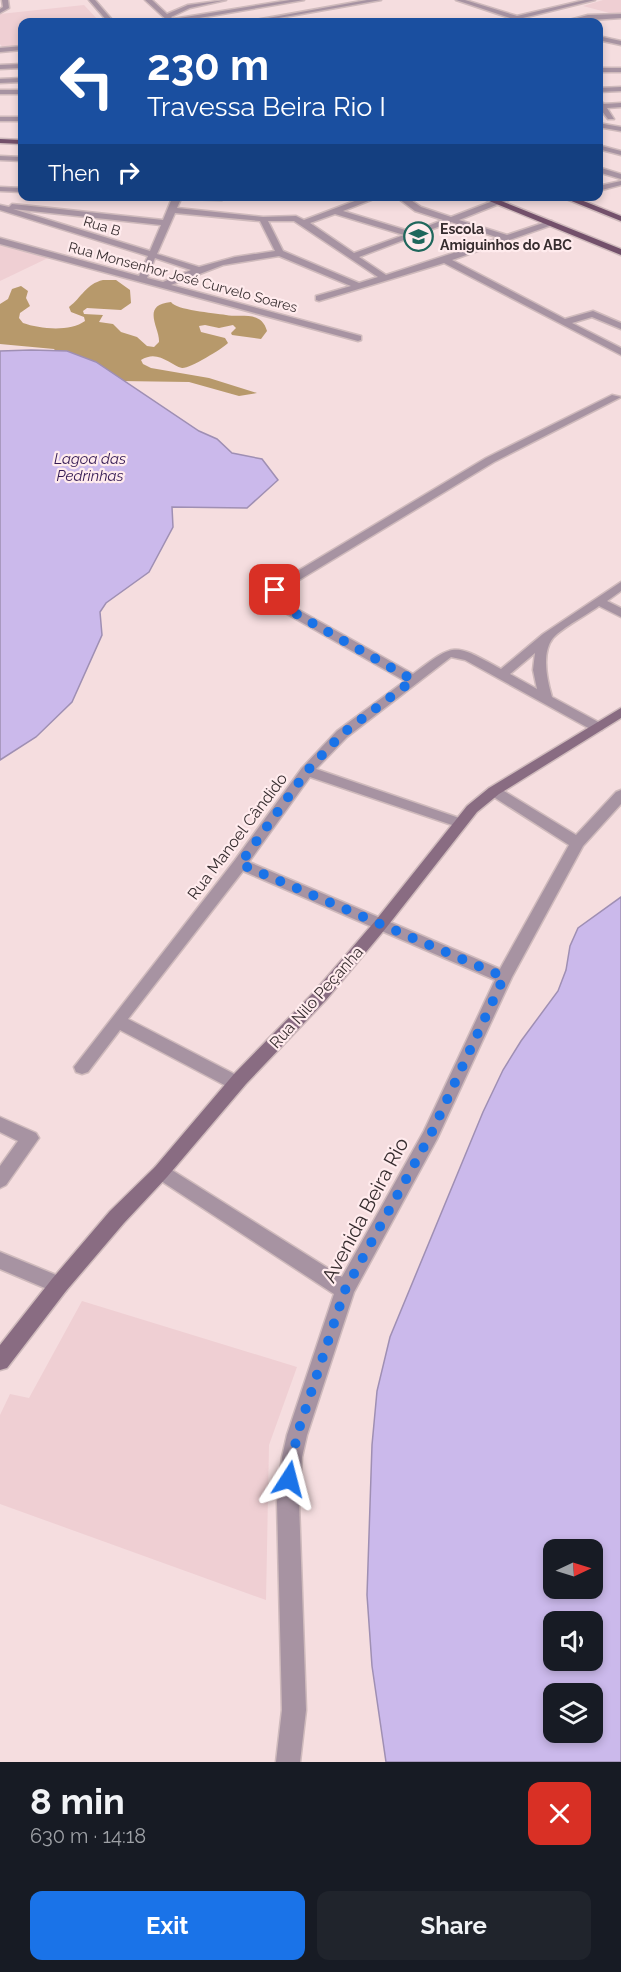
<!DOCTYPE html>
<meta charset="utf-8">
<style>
body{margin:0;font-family:Raleway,sans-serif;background:#20242c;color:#f1f3f6;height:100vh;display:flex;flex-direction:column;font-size:22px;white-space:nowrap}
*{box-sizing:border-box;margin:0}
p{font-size:20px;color:#9ea1a6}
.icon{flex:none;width:33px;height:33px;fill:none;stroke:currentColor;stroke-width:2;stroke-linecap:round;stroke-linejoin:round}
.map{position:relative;height:1762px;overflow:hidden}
.side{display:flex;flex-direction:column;background:#171b24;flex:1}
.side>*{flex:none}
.hud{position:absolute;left:18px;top:18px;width:585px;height:183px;border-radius:12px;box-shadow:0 3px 9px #0003;background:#1a4fa0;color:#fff;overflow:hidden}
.needle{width:39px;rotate:86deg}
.controls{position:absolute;left:543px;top:1539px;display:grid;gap:12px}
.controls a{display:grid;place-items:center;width:60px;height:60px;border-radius:12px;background:#171b24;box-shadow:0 3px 9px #0003;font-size:30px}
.pin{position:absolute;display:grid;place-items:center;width:51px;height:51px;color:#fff;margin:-26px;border-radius:12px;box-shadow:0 3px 9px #0006}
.me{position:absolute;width:66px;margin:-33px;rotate:9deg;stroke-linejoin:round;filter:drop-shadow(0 0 4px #0008)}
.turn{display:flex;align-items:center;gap:21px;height:126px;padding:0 30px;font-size:27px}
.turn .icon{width:78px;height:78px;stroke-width:2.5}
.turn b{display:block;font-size:42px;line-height:51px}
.then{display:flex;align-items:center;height:57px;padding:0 30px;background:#0003;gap:12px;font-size:22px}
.round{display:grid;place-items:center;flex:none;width:63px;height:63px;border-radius:12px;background:#20242c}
.headline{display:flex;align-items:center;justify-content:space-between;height:102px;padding:0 30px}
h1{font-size:36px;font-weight:700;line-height:45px}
.button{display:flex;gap:12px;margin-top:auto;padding:12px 30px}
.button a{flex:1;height:69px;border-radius:12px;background:#1a73e8;color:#fff;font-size:24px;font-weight:700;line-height:69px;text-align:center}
.button a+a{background:#20242c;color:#f1f3f6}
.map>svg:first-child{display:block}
</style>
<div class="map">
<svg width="621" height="1762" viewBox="0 0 621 1762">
<rect width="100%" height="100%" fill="#f5dddf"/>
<path fill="#efcfd3" d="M603,0H621V16L583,6Z
M84,5L100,22H22V46L3,48L0,44V14Z
M0,244L48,258L0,281Z
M82,1301L297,1367L269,1445L266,1600L0,1504V1415L10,1394L29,1398Z"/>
<path fill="#b7996b" d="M103,280H116L130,290L131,303L121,310L87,308L83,311L84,314L103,315L99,322L113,324L121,332L137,337L147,346L154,347L159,342C160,328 140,305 171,302C176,310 213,313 226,315C241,318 261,310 267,331L261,339L232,335L231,333L236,328L233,325L219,328L205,325L199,326L201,332L225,338L228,343C222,349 189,369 182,368C170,365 158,349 141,360L143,364L151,368L209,378L257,393L239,396L189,382L120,381L57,353L54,349L0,344V304L8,299L12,289L21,286L28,291L26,298L30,306L20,313L19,318L23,323C40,329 70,332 85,321L84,317L71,312L69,307C82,297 86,284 103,280Z"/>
<path fill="#cbb9eb" stroke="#9f8fb3" stroke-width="1.5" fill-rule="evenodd" d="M31,350L67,351L96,362L199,431L217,439L232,453L262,459L278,480L247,508L172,507L173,527L149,572L106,603L100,612L102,635L72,702L36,737L0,760V351Z
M621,897V1762H386L372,1666L367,1595L372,1445L377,1391L390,1337L483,1112L503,1070L521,1041L558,991L566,970L570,946L578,928ZM554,1550H592V1588H554ZM554,1622H592V1660H554ZM554,1694H592V1732H554Z"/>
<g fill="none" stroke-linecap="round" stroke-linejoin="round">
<defs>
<path id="minor" d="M2,0H8L9,8L0,13V9L3,7Z
M89,0H95L114,22H108Z
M145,0H152L167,14L188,5L226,0L190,8L171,17L173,19L290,0H304L176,22H169Z
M367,0H381L256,22H245Z
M456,0H465L517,16L585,0H595L507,22H498L510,18Z
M621,14V18L562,22L588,15Z
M598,36L621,41V45L598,40Z
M22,46V50L0,52V48Z
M22,64V68L0,69V65Z
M598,68H621V72H598Z
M22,78V82L0,83V79Z
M0,90H22V94H0Z
M598,99L604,104L621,103V107L607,108L614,119H608L598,106Z
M0,117H22V121H0Z
M0,156L22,157V161L0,160Z
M598,167L621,174V179L598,172Z
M621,181V185L598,191V186Z
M0,187L22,188V192L0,191Z
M173,196L226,198L222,200L181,199L177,208L263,217L296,216L304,220L368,196H381L343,211L412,232L443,220L415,211L395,196H405L421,207L451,217L506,196H519L459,220L507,235L549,221H552V225L452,260L565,319L593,311L621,323V329L592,317L572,323L621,348V355L444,263L319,301L316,300V296L351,286L279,256L223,265L171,285L361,336V340L358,341L0,244V238L139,276L148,256L0,210V205L9,207L12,204L163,220ZM13,209L161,225L150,251ZM175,213L260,221L275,251L235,257L199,267L157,254ZM335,214L404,235L354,253L310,223ZM268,221H294L378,277L359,283L283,251ZM451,222L499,238L386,275L359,257ZM155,258L191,270L163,282L147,278Z
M612,395L621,397L494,462L281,591V596L288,604L413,674C456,642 453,643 501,669L543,634L621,582V591L607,601L621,608V617L599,606C587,615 563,627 553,638C541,653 547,680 552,697L602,724L604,727L602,730H592L465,660L451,657L347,737L316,769L465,820L467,823L465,826H455L310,777L249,862L500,969L569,845L489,794L487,791L489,788H499L576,835L616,792L621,790V804L583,846L512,977L437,1139L354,1292L307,1435L302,1457L299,1502L306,1710L300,1762H276L282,1710L277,1502L282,1457L287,1435L334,1294L155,1177L152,1172L155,1167L161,1164L167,1167L342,1277L424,1131L495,980L243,871L128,1019L242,1078L245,1083L242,1088L236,1090L230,1088L120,1030L88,1072L82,1074L76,1072L74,1067L235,860L302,768L337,731L405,681L280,610L269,597L271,587L486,458ZM535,653L533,670L537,689L510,674Z
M0,1117L36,1133L39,1138L6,1185L0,1188V1166L18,1141L0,1132Z
M0,1252L66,1279L69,1285L66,1291L59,1294L0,1269Z"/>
<path id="tertiary" d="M621,87V91L598,92V88Z
M598,123L621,127V131L598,127Z
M598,145L621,151V155L598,149Z"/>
<path id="secondary" d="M621,708V718L499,794L477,812L386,928L326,1000L246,1084L167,1177L124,1223L66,1291L7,1368L0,1370V1345L52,1279L110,1211L155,1167L234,1074L314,992L376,920L467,806L489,788Z"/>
<path id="primary" d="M0,139L22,140V144L0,143Z
M477,196H489L621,249V255Z
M559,196H571L621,216V221Z"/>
</defs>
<use href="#minor" stroke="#cfbabc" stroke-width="3"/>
<use href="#tertiary" stroke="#cfbabc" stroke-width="3"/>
<use href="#secondary" stroke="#cfbabc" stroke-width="3"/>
<use href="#primary" stroke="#cfbabc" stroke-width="3"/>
<use href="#minor" fill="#a793a2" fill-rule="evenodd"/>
<use href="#tertiary" fill="#a793a2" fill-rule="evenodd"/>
<use href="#secondary" fill="#896c82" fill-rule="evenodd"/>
<use href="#primary" fill="#73506b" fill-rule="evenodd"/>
</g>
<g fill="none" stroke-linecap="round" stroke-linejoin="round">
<path stroke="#1a73e8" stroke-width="10" stroke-dasharray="0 18" d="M275,590L274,597L284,607L413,680L342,734L307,771L240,864L504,977L431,1134L345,1290L297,1435L289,1479"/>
</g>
<defs>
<symbol id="school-ring" viewBox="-11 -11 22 22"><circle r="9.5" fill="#ffebed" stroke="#1f675c" stroke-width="1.5"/><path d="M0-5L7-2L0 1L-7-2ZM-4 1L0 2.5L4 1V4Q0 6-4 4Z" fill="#1f675c"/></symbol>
</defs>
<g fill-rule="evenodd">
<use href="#school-ring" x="402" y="220" width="33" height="33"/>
</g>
<g text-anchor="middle" stroke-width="4.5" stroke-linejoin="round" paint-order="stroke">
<g font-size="14" fill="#372d2f" stroke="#ffebed">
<text transform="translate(102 226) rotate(17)" y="5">Rua B</text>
<text transform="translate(183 277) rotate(15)" y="5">Rua Monsenhor José Curvelo Soares</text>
</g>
<g font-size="14" font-weight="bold" fill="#372d2f" stroke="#ffebed" text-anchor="start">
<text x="440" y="234">Escola<tspan x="440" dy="16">Amiguinhos do ABC</tspan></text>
</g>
<g font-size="15" font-style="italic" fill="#331953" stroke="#ffebed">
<text x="90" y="464">Lagoa das<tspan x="90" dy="17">Pedrinhas</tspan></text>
</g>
<g font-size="16" fill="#372d2f" stroke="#ffebed">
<text transform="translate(237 836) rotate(-53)" y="6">Rua Manoel Cândido</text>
<text transform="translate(316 997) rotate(-48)" y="6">Rua Nilo Peçanha</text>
</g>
<g font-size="20" fill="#372d2f" stroke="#ffebed">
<text transform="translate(365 1210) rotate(-62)" y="7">Avenida Beira Rio</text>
</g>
</g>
</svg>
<div class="controls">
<a><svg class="needle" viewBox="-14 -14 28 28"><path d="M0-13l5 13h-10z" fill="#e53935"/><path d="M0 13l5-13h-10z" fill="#9ea1a6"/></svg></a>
<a><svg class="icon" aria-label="sound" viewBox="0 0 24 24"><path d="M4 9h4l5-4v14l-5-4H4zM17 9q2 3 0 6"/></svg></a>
<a><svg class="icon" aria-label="layers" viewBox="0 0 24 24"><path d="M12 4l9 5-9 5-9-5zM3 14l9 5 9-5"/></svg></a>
</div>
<div class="pin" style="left:275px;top:590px;background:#d93025"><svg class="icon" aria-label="arrive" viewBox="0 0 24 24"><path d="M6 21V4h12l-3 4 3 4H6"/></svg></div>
<svg class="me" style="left:289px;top:1479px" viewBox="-20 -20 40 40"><path d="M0-17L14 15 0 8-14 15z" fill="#1a73e8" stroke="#fff" stroke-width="4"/></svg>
<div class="hud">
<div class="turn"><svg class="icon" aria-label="left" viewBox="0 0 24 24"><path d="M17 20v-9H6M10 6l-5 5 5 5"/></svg><div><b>230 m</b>Travessa Beira Rio I</div></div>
<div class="then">Then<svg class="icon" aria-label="right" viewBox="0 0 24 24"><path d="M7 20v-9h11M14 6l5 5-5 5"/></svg></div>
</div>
</div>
<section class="side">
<div class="headline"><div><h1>8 min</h1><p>630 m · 14:18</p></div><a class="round" style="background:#d93025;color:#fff"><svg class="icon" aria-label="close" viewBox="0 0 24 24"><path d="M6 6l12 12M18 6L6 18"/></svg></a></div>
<div class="button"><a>Exit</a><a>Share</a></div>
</section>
